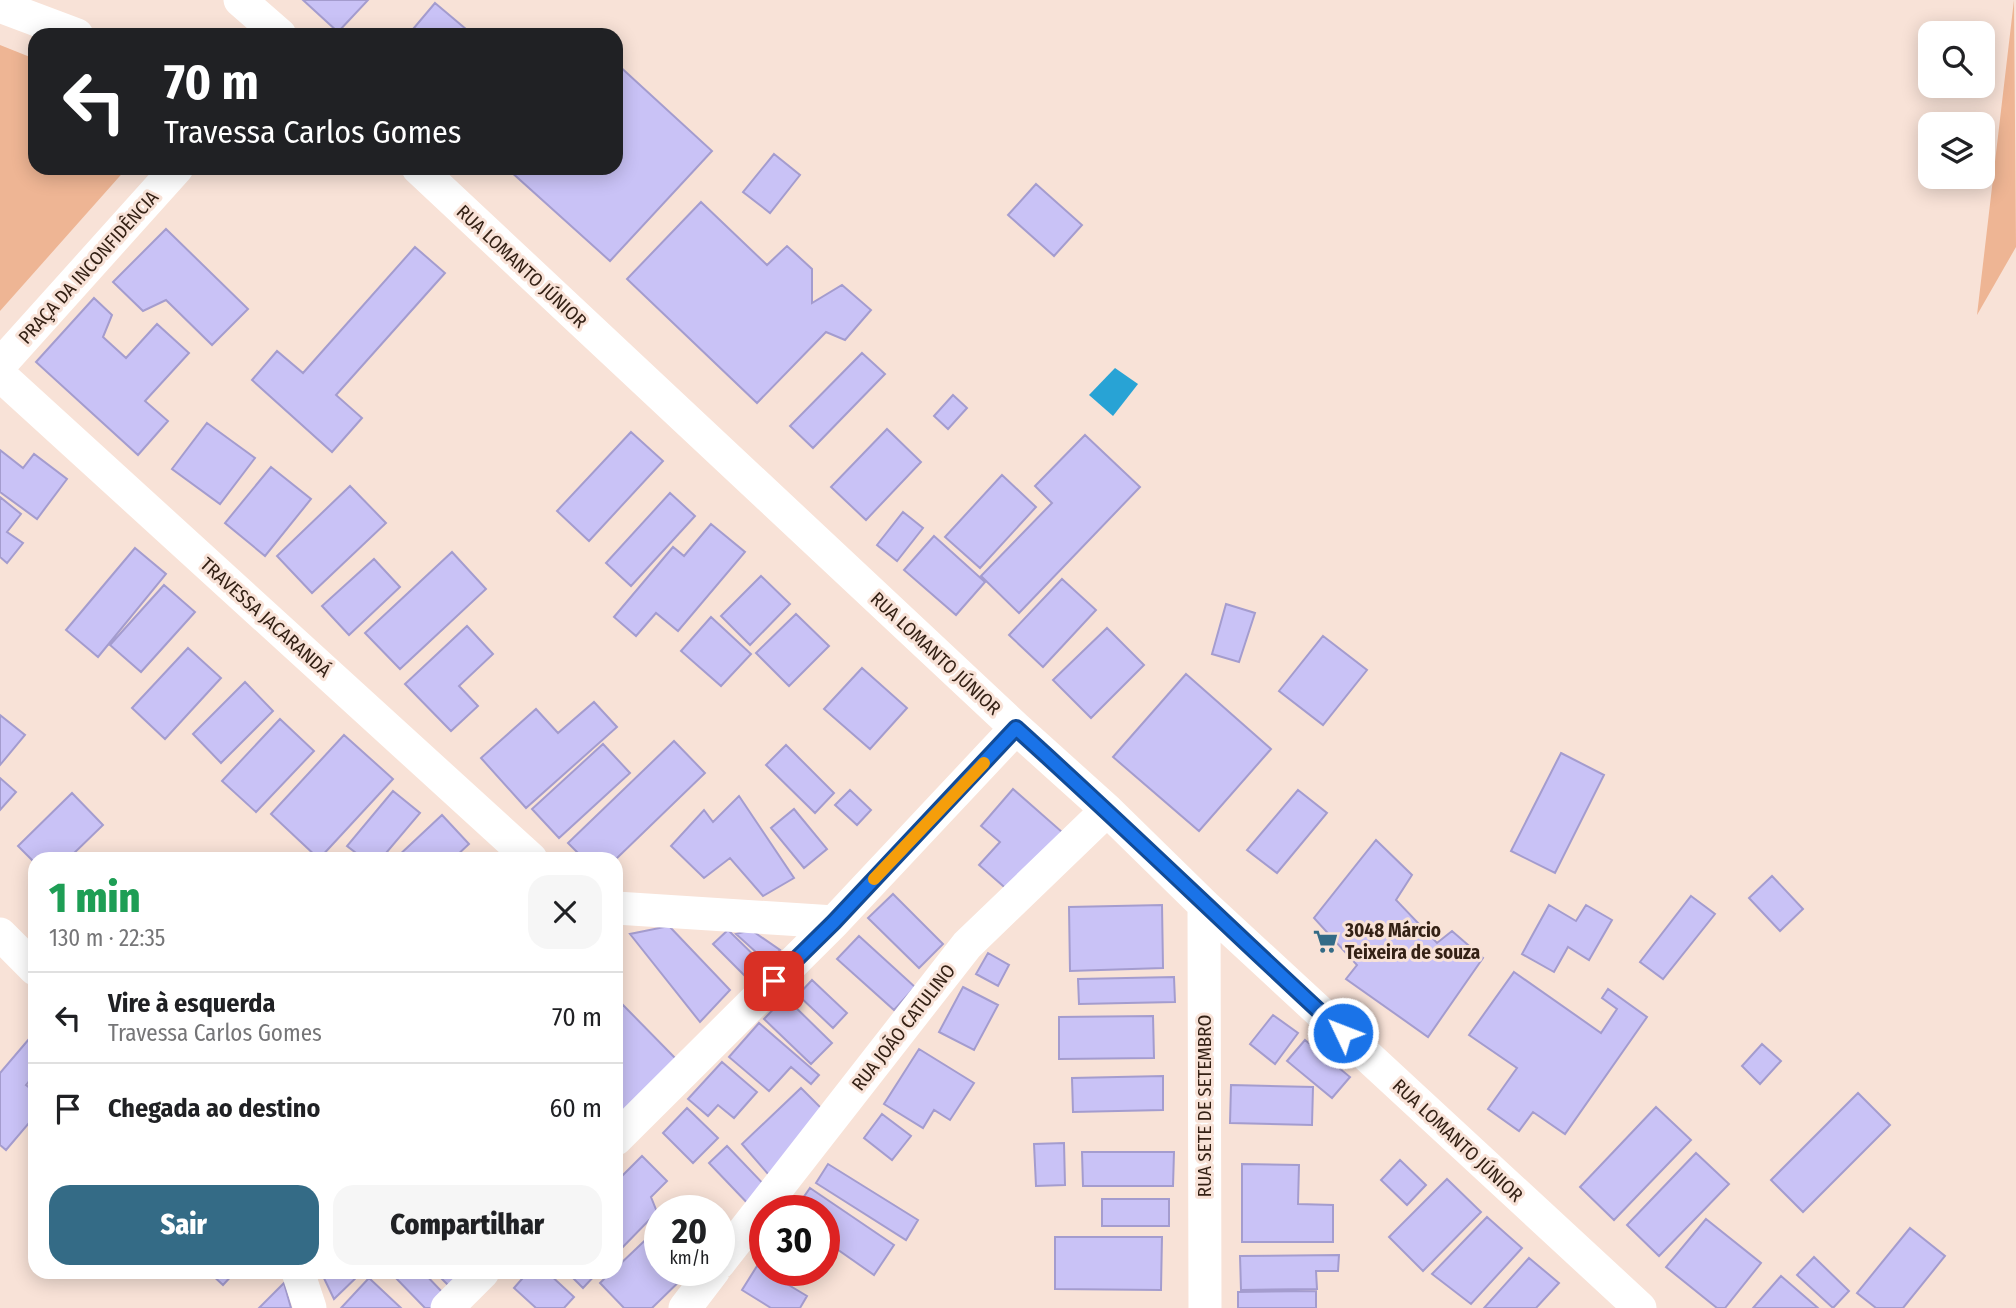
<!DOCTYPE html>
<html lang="pt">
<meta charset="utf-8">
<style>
body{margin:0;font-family:"Fira Sans Condensed",sans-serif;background:#f6f6f6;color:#202124;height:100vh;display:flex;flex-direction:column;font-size:26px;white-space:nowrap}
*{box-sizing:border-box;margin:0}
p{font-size:23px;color:#757577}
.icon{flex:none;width:38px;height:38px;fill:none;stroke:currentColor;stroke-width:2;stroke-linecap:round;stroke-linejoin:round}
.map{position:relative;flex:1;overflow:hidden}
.panel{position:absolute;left:28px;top:852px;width:595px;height:427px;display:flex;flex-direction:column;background:#fff;border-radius:21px;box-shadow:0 4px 18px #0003}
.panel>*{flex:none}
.hud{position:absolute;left:28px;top:28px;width:595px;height:147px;border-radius:21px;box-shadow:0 4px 18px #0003;background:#202124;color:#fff;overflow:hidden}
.buttons{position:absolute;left:1918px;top:21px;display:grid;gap:14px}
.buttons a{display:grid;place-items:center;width:77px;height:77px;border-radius:14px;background:#fff;box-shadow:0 4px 18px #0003;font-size:35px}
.speed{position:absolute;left:644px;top:1195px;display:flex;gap:14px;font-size:35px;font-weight:700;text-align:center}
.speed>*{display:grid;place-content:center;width:91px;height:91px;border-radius:50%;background:#fff;box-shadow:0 4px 18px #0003;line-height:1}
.speed small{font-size:18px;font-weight:400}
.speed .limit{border:10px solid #d22;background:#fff;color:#111}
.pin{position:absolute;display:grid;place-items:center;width:60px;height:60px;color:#fff;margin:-30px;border-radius:14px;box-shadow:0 4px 10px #0006}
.me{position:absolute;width:77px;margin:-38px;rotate:313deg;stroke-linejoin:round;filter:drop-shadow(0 0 5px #0008)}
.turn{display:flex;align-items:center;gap:24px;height:147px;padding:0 21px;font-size:32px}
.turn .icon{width:91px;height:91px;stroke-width:2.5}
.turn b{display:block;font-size:49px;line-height:60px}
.round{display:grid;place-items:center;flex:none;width:74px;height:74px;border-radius:21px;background:#f6f6f6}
.overview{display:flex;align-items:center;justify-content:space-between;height:119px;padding:0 21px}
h1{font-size:42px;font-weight:800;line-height:52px;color:#1e9e55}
.button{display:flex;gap:14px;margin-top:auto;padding:14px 21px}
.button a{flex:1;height:80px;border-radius:21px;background:#346b86;color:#fff;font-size:28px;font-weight:800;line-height:80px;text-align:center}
.button a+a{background:#f6f6f6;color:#202124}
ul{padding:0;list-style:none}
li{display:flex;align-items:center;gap:21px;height:91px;padding:0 21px;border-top:2px solid #e0e0e0}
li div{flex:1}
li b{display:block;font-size:26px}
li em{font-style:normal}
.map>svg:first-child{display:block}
</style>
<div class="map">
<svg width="2016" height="1308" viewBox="0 0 2016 1308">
<rect width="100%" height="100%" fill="#f8e2d7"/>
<path fill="#eeb594" d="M2014,0L2016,247L1977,315Z
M0,45L35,59V168H127L0,311Z"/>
<path fill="#28a3d5" d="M1115,368L1138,384L1113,416L1089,395Z"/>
<path fill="#c9c2f6" stroke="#a49cce" stroke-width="2" d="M303,0H368L338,32Z
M435,3L473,35H408Z
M616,63L712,151L610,261L509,170L512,168H616Z
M774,154L800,175L770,213L743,192Z
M1036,184L1082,225L1054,256L1008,215Z
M701,202L767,265L787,246L812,269V303L842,285L871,310L845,340L826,332L757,403L627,279Z
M166,229L248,309L212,345L166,300L143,311L113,282Z
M415,247L445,273L336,395L362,418L332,452L252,380L277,351L303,373Z
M94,298L112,315L103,337L126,358L157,324L189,353L145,401L168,421L138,455L36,362Z
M862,353L885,374L813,448L790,426Z
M953,395L967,408L948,429L934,416Z
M207,423L255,458L220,504L172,469Z
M887,429L921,462L866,520L831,487Z
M631,432L663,461L589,541L557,511Z
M1085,435L1140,487L1019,613L981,576L1052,503L1035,486Z
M0,450L23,468L34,454L67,479L37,519L0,492Z
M271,467L311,499L265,556L225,523Z
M1002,475L1036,507L980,568L945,537Z
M350,486L386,523L312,593L277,556Z
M670,493L695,516L631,586L606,563Z
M0,497L21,514L7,532L23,543L7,563L0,557Z
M903,512L923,528L897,561L877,545Z
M711,524L745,552L678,631L656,613L636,636L614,617L673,547L684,556Z
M934,536L985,582L956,615L904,570Z
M135,548L166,574L98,657L66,630Z
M452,552L486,589L400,669L365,633Z
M374,559L400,587L349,635L322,606Z
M761,576L790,604L750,645L721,616Z
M1062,579L1096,610L1043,667L1009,635Z
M164,585L195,612L141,672L110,645Z
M1226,604L1255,613L1239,662L1212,654Z
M796,614L829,646L789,686L756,653Z
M711,617L751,654L721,686L681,651Z
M467,626L493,654L459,686L478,706L451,731L405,684Z
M1107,628L1144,665L1091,718L1053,680Z
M1323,636L1367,670L1323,725L1279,691Z
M188,648L221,678L165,739L132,708Z
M862,668L907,708L870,749L824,709Z
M1186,674L1271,749L1199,831L1113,757Z
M245,682L273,711L221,763L193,734Z
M594,702L617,727L526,808L481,758L536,709L558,733Z
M0,715L25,735L0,765Z
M280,719L314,751L256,812L222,781Z
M344,735L393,779L319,859L271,814Z
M674,741L705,773L616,859H584L568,843Z
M603,744L630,773L559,838L532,809Z
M786,745L834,793L815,813L766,765Z
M1561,753L1604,775L1555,873L1511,851Z
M0,778L16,792L0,810Z
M1013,789L1062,832L1010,892L979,865L1000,842L981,826Z
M850,790L871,810L857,825L835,805Z
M1298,790L1327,813L1277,873L1247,850Z
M393,791L420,813L381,859H364L347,846Z
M72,793L103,825L68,859H35V863L18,846Z
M739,796L794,878L763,896L730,858L704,878L671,846L704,810L713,822Z
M794,809L827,849L804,868L771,828Z
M442,815L469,844L453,859H395Z
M1376,840L1412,875L1396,900L1437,943L1452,931L1483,958L1428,1037L1346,979L1357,965L1314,918Z
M1772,876L1803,909L1780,931L1749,898Z
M893,894L943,944L919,968L868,918Z
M1691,896L1715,914L1663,979L1640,962Z
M1162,905L1163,968L1070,971L1069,907Z
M1549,905L1576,921L1586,905L1612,920L1589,960L1568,947L1554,972L1522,954Z
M669,926L730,990L700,1022L630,934Z
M728,930L765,966L750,981L713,944Z
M751,930L780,950L768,963L736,934Z
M859,936L915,987L894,1010L837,959Z
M988,953L1009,965L998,986L976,974Z
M1514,972L1601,1033L1617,1009L1602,998L1608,989L1647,1017L1565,1134L1533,1112L1519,1131L1488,1109L1517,1068L1469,1035Z
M1174,977L1175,1002L1079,1004L1078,979Z
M812,980L847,1013L833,1028L798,995Z
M963,987L998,1005L974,1050L939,1032Z
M785,997L832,1043L811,1064L764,1019Z
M623,1005L678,1061L616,1117V1012Z
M1273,1015L1298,1033L1275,1064L1250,1044Z
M1153,1016L1154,1058L1059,1059V1017Z
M759,1023L819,1075L811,1084L791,1067L769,1091L729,1057Z
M29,1039L35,1044V1074L26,1085L35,1092V1116L6,1150L0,1145V1073Z
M1305,1040L1350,1077L1332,1098L1287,1061Z
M1762,1044L1781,1061L1760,1084L1742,1066Z
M919,1049L974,1083L950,1120L934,1110L923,1128L884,1104Z
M722,1062L757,1092L734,1118L718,1105L708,1116L688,1099Z
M1163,1076V1110L1073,1112L1072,1078Z
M1231,1085L1313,1087L1312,1125L1230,1123Z
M801,1088L830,1117L775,1182L742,1144Z
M1858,1093L1890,1125L1803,1212L1771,1180Z
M1656,1107L1691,1140L1614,1220L1580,1187Z
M687,1108L718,1138L693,1163L663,1133Z
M882,1114L911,1136L892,1160L864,1138Z
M1064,1143L1065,1185L1036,1186L1034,1144Z
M727,1146L772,1193L754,1210L709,1163Z
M1082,1152H1174L1173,1186H1083Z
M1696,1153L1729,1184L1659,1256L1627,1225Z
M642,1156L667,1181L651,1197L657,1212L616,1254V1182Z
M1400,1160L1426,1185L1407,1205L1381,1180Z
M828,1164L918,1220L906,1240L816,1183Z
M1242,1164L1299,1165L1298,1204L1333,1205V1242H1242Z
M1447,1179L1481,1212L1423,1271L1389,1237Z
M810,1188L894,1245L874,1275L824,1240V1211H794Z
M690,1197L703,1211H675Z
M1102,1199H1169V1226H1102Z
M1487,1217L1522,1248L1471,1304L1432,1274Z
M1706,1219L1761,1263L1725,1308H1717L1666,1267Z
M660,1226V1270H691L652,1308H624L600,1283L611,1272H616V1268Z
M1910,1228L1945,1256L1903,1308H1876L1857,1293Z
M1055,1237H1162L1161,1290L1055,1289Z
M1339,1255L1338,1271H1316L1317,1289L1241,1290L1240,1256Z
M1814,1257L1849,1291L1833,1308L1797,1275Z
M1529,1258L1559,1283L1536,1308H1484Z
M757,1266L807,1296L800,1308H771L742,1290Z
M209,1272H235L223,1285Z
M321,1272H362L334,1299Z
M390,1272H423L445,1295L431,1308H425Z
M435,1272H465L451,1288Z
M528,1272H547L574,1297L564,1308H536L514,1288Z
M567,1272H598L583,1288Z
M1781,1276L1818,1308H1753Z
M369,1278L401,1308H341Z
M284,1283L291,1308H259Z
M1316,1291V1308H1238V1292Z"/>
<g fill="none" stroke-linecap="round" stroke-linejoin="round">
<path stroke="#fff" stroke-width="33" d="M240,0L280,35
M0,6L77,35
M418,168L1016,728L1107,810L1204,905L1640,1308
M0,365L177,168
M0,375L531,859
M1204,905L1205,1308
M616,908L834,922
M0,934L35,969
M616,1139L834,922L1016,728
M719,1263L967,945L1107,810
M298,1272L310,1308
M447,1308L483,1272
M685,1308L714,1270"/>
</g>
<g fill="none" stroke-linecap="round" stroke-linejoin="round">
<defs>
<path id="route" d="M774,981L834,922L1016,728C1127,828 1233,932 1343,1033"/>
</defs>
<use href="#route" stroke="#114b97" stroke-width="18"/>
<use href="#route" stroke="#1a73e8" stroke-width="12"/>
<path stroke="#f59e0b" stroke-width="12" d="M874,879L984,763"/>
</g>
<defs>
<symbol id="supermarket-bare" viewBox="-9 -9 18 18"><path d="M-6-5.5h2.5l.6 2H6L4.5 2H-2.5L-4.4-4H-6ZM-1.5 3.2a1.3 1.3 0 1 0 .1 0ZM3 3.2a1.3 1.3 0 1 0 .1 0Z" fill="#346b86" stroke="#f8e2d7" stroke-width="2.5" paint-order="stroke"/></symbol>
</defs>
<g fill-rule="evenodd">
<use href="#supermarket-bare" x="1308" y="924" width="35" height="35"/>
</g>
<g text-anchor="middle" stroke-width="6" stroke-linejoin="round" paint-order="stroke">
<g font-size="19" fill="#342115" stroke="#f8e2d7">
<text transform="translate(522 266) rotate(43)" y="7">RUA LOMANTO JÚNIOR</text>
<text transform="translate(88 267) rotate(-48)" y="7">PRAÇA DA INCONFIDÊNCIA</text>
<text transform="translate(266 617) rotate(42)" y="7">TRAVESSA JACARANDÁ</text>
<text transform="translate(936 653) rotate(43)" y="7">RUA LOMANTO JÚNIOR</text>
<text transform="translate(903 1027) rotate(-52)" y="7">RUA JOÃO CATULINO</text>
<text transform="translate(1204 1106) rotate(-90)" y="7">RUA SETE DE SETEMBRO</text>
<text transform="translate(1458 1140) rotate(43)" y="7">RUA LOMANTO JÚNIOR</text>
</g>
<g font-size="19" font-weight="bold" fill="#342115" stroke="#f8e2d7" text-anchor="start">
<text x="1345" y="937">3048 Márcio<tspan x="1345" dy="22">Teixeira de souza</tspan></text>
</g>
</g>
</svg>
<div class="buttons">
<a><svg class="icon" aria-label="search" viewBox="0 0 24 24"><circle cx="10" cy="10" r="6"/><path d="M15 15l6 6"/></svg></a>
<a><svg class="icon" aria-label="layers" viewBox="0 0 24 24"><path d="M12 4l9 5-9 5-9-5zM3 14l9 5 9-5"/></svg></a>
</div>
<div class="speed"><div>20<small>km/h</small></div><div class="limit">30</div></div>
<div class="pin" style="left:774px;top:981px;background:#d93025"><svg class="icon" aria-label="arrive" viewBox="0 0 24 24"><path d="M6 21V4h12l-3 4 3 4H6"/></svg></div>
<svg class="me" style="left:1343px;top:1033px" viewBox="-20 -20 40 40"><circle r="17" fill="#1a73e8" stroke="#fff" stroke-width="3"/><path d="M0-11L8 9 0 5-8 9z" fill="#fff"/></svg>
<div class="hud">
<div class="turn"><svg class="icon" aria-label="left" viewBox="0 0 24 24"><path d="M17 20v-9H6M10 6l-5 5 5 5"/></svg><div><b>70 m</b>Travessa Carlos Gomes</div></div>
</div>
<section class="panel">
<div class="overview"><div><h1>1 min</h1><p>130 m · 22:35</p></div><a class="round"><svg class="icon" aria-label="close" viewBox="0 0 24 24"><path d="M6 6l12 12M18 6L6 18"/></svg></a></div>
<ul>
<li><svg class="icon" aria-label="left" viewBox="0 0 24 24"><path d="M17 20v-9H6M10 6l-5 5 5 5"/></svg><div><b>Vire à esquerda</b><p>Travessa Carlos Gomes</p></div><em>70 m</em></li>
<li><svg class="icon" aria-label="arrive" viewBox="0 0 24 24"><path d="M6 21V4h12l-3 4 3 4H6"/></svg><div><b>Chegada ao destino</b></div><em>60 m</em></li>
</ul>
<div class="button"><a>Sair</a><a>Compartilhar</a></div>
</section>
</div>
